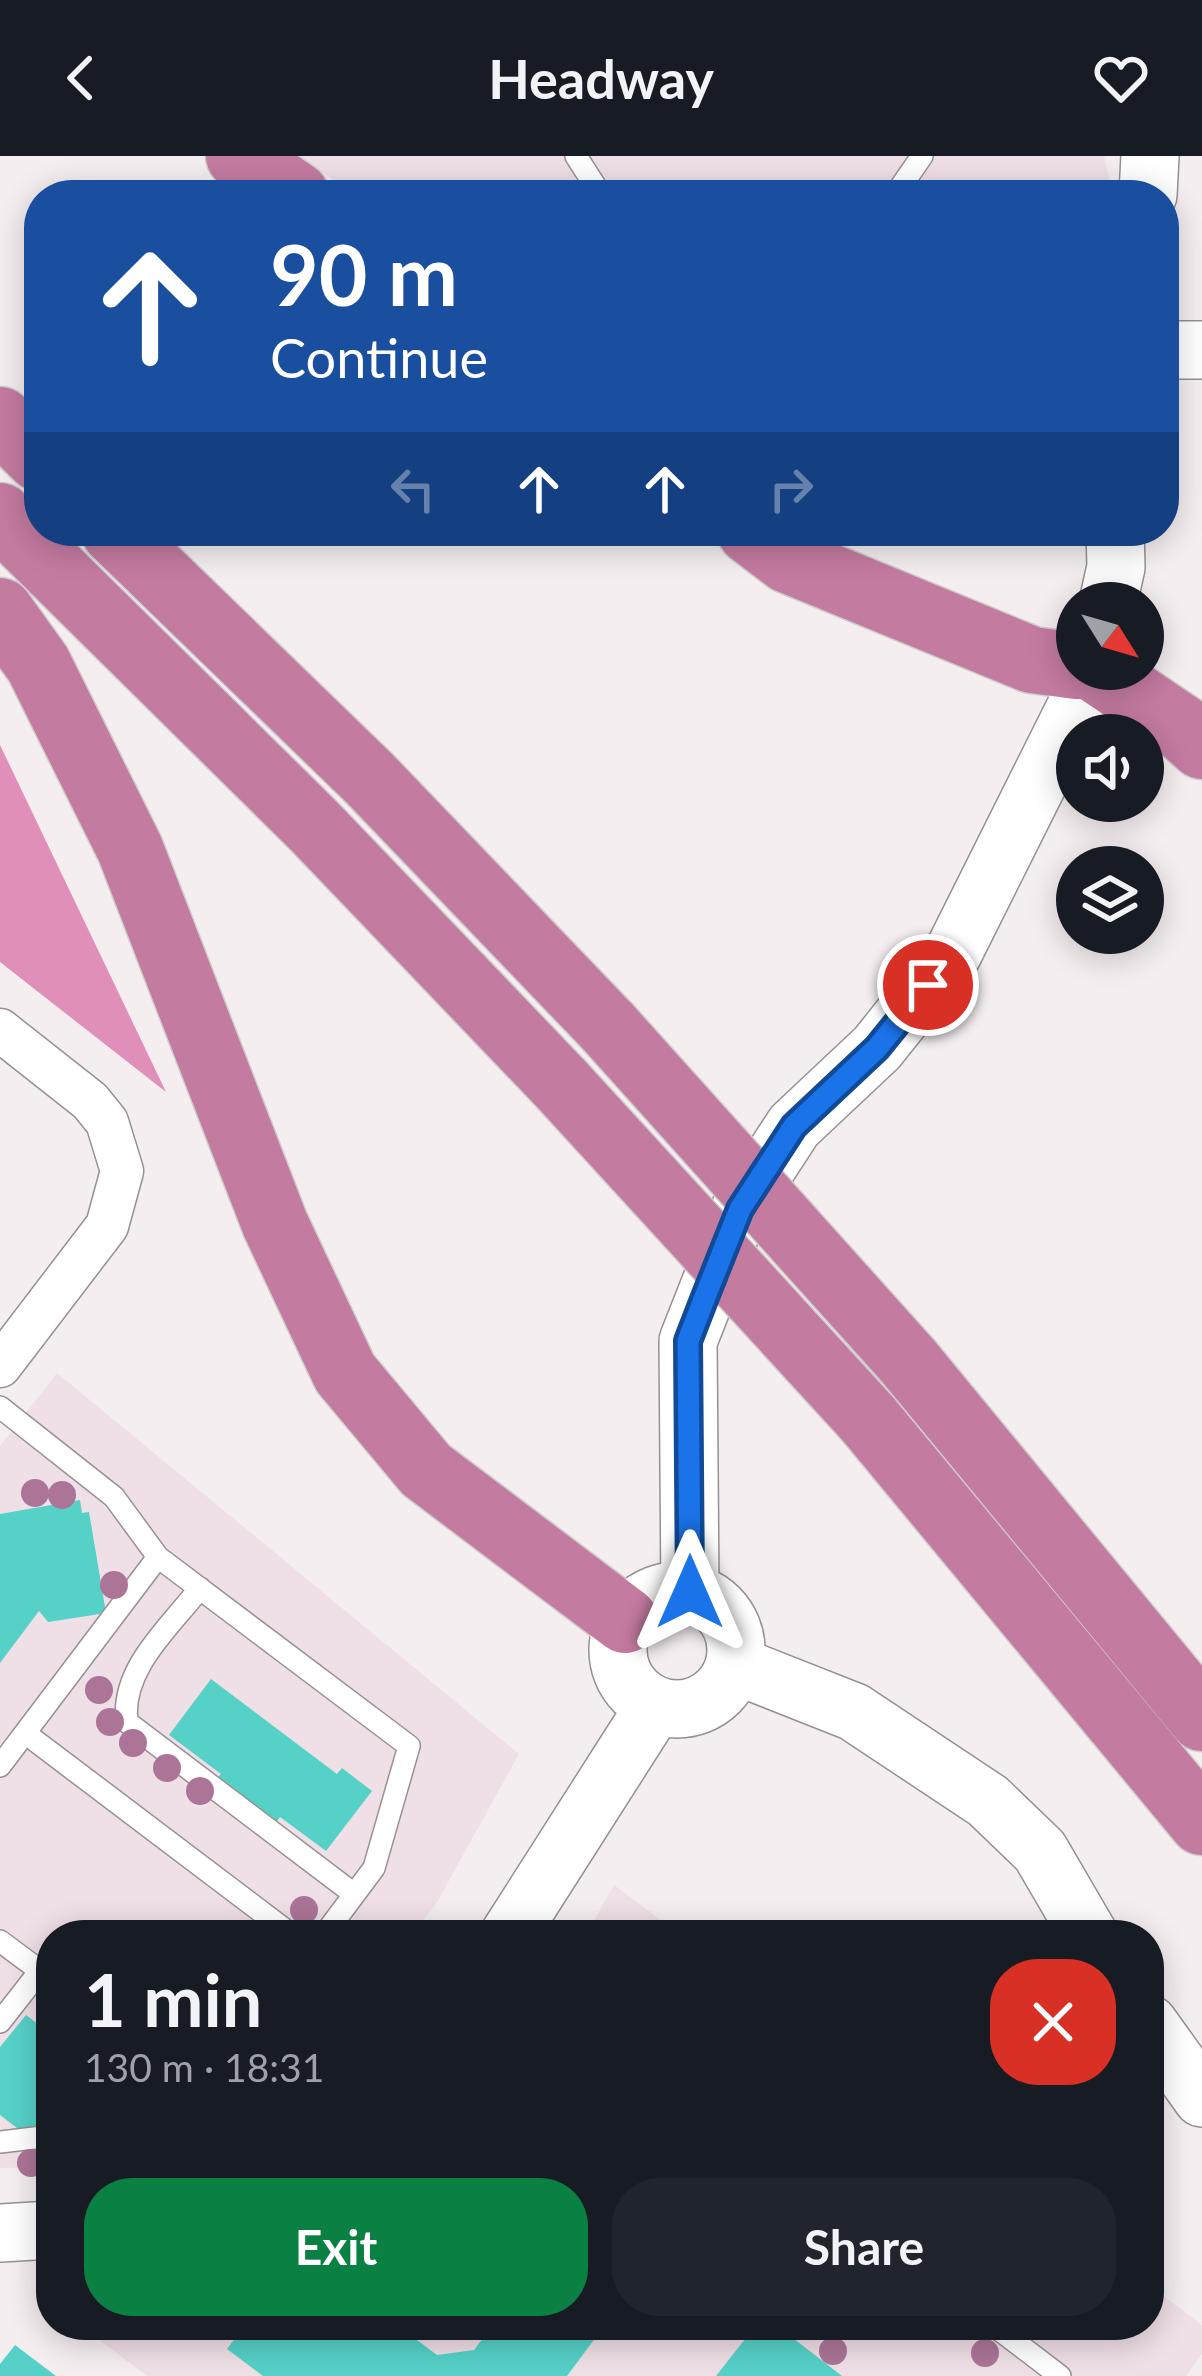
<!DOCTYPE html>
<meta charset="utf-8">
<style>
body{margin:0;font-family:Lato,sans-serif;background:#20242c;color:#f1f3f6;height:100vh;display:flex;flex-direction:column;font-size:45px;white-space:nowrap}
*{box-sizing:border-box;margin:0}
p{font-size:39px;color:#9ea1a6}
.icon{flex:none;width:66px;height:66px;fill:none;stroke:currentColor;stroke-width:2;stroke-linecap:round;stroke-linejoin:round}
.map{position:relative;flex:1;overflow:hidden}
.sheet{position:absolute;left:36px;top:1764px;width:1128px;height:420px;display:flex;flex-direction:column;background:#171b24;border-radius:48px;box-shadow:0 6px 30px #0003}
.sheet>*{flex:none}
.top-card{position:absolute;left:24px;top:24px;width:1155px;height:366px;border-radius:48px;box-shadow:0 6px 30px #0003;background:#1a4fa0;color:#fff;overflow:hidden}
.needle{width:78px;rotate:127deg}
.fabs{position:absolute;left:1056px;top:426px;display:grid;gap:24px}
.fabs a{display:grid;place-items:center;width:108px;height:108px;border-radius:50%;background:#171b24;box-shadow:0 6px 30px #0003;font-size:60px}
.pin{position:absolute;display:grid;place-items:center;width:102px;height:102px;color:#fff;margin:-51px;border:6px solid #fff;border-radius:50%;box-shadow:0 3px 12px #0007}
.me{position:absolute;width:132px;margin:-66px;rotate:0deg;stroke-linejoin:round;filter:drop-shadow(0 0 9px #0008)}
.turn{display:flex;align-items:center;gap:42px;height:252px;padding:0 48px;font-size:54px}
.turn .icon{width:156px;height:156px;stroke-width:2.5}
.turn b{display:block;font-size:84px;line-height:102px}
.lanes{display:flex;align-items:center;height:114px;padding:0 48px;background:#0003;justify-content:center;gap:60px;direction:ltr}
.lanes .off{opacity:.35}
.round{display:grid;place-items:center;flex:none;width:126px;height:126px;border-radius:48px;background:#20242c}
.summary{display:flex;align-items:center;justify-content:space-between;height:204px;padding:0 48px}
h1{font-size:72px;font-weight:700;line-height:90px}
.primary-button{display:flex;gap:24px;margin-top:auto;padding:24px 48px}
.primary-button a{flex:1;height:138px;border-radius:48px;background:#0b8043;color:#fff;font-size:48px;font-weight:700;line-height:138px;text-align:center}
.primary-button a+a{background:#20242c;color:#f1f3f6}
header{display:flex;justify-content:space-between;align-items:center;height:156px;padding:0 48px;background:#171b24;font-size:54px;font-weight:700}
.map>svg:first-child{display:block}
</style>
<header><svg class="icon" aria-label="back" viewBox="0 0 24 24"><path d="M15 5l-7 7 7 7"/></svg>Headway<svg class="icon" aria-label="heart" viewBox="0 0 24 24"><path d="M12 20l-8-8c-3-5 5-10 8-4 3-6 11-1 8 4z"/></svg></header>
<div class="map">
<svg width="1202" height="2220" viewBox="0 0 1202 2220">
<rect width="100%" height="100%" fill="#f5eef1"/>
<path fill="#efdfe6" d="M299,0H1104L1113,39H355Z
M57,1217L519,1598L436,1748L412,1779H51V2011L0,2012V1290Z
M614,1729L681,1779H586Z
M1149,2129L1202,2169V2198L1186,2220H147L79,2169H1149Z"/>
<path fill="#e08fb8" d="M0,589L166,936L0,806Z"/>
<path fill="#55d1c8" d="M80,1344L82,1357L89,1356L106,1457L48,1466L39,1455L0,1507V1358Z
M211,1523L337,1618L342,1612L372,1635L326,1695L280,1661L276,1667L217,1622L221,1618L169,1579Z
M26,1859L51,1878V1974L21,1975L0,1959V1891Z
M245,2169H397L437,2199L474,2194L493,2169H605L567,2220H263L227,2193Z
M756,2169H776L842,2220H716Z
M15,2189L56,2220H0V2208Z"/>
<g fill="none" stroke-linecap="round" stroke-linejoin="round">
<defs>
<path id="lane" d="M576,0L601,39
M895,39L922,0
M0,1251L114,1341L158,1401L409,1590L374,1712L324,1779
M158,1401L25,1577L292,1779
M200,1432C170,1471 120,1513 127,1566L354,1738
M0,1610L25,1577
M0,1785L51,1823
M0,1866L40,1815
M0,1986L51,1980
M993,2169L1060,2220"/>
<path id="street" d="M0,874L90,945L107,966L122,1015L107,1070L0,1210"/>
<path id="secondary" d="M1148,39L1150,0
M1164,194H1202
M1108,447L1116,411L1115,375
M618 1494a59 59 0 1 1 118 0a59 59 0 1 1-118 0Z
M690,1436L688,1185L740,1053L794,970L877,892L953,797L1095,513
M735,1509L854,1556L988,1645L1040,1695L1089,1779
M509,1779L655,1550
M1149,1868L1202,1942
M0,2077L51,2074"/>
<path id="highway" d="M239,0L296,39
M0,264L39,302
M0,360L314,670L561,928
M114,375L370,623L608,871
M750,375L788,404L1032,504L1077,510
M0,455L38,508L130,693L275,1068L345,1217L426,1314L625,1464
M1095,513L1181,571L1202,590
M908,1205L1202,1562
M868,1263L1202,1666"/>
</defs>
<use href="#lane" stroke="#979093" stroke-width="24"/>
<use href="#street" stroke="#979093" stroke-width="45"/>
<use href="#secondary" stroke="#979093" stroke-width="60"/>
<use href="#highway" stroke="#cfcece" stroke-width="69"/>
<use href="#lane" stroke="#fff" stroke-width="21"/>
<use href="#street" stroke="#fff" stroke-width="42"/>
<use href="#secondary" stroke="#fff" stroke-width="57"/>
<use href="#highway" stroke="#c47ba0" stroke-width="66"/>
<defs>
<path id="highway-bridge" d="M608,871L908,1205
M561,928L868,1263"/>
</defs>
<use href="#highway-bridge" stroke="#cfcece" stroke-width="69" stroke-linecap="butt"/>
<use href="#highway-bridge" stroke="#c47ba0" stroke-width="66"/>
</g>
<g fill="#ac7597">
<circle cx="35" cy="1337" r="14"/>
<circle cx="62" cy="1339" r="14"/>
<circle cx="114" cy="1429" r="14"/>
<circle cx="99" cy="1534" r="14"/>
<circle cx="110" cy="1566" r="14"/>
<circle cx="133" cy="1587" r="14"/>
<circle cx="167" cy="1612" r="14"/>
<circle cx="200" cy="1635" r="14"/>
<circle cx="304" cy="1754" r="14"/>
<circle cx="31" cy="2007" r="14"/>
<circle cx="833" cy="2195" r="14"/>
<circle cx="985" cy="2197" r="14"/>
</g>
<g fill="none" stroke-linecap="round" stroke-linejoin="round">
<defs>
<path id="route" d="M690,1436L688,1185L705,1141L740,1053L794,970L877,892L928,829"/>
</defs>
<use href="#route" stroke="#114b97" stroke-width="30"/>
<use href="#route" stroke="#1a73e8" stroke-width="21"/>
</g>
</svg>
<div class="fabs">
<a><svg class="needle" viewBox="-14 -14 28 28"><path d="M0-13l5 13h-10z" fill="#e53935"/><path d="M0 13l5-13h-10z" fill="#9ea1a6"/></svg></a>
<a><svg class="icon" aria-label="sound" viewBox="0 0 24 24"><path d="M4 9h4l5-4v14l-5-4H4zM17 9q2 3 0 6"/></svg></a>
<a><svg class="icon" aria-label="layers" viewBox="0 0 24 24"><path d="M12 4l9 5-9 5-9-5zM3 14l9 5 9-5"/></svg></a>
</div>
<div class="pin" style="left:928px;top:829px;background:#d93025"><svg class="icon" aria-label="arrive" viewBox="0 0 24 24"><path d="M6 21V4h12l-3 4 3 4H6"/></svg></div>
<svg class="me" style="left:690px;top:1436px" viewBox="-20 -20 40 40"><path d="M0-17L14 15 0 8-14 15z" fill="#1a73e8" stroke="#fff" stroke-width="4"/></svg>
<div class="top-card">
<div class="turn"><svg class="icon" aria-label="ahead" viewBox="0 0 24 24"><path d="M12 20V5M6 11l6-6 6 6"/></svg><div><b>90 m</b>Continue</div></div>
<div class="lanes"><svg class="icon off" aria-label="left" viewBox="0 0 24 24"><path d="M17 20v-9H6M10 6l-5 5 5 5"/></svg><svg class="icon" aria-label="ahead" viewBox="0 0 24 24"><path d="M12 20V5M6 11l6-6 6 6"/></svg><svg class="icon" aria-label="ahead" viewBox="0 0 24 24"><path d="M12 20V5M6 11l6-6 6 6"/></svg><svg class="icon off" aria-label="right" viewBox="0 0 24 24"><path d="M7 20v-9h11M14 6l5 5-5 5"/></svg></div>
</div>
<section class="sheet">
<div class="summary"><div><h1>1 min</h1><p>130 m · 18:31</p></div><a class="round" style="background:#d93025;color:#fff"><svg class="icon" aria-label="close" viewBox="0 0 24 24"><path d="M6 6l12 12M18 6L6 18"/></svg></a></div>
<div class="primary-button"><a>Exit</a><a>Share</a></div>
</section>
</div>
